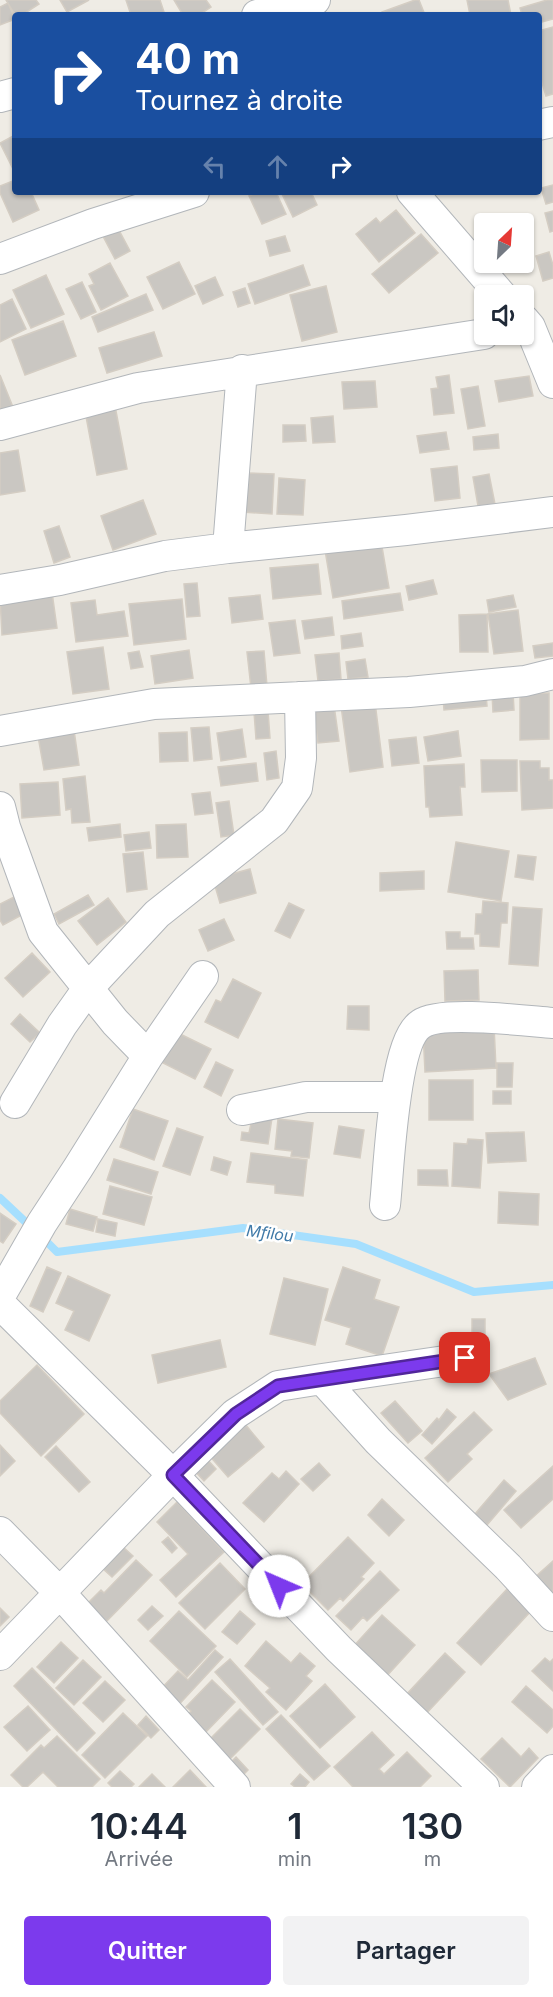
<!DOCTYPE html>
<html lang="fr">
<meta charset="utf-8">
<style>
body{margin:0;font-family:Inter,sans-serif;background:#f2f2f3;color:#1f2937;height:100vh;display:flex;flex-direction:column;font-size:22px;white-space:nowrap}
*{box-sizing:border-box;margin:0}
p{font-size:20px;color:#747a83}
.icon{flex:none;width:33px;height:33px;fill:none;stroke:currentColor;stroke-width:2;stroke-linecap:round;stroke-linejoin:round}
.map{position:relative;height:1787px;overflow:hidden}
.details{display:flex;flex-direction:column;background:#fff;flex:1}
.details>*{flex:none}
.guide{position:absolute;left:12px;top:12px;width:530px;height:183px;border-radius:6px;box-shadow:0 2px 4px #0004;background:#1a4fa0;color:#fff;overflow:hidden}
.needle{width:39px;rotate:25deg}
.fabs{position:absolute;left:474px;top:213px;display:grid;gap:12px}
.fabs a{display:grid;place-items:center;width:60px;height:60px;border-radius:6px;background:#fff;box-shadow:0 2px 4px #0004;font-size:30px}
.pin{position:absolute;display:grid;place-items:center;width:51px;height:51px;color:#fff;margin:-26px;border-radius:12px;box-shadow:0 3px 9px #0006}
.me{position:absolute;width:66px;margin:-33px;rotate:316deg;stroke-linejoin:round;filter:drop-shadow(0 0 4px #0008)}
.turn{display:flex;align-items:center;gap:21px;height:126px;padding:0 24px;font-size:27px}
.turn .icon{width:78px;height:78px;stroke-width:2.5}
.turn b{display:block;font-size:42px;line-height:51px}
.lanes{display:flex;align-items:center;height:57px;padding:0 24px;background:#0003;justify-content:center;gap:30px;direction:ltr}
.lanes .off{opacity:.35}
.eta{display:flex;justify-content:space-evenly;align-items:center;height:102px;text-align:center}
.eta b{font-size:36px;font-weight:600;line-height:42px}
.primary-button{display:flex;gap:12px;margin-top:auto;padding:12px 24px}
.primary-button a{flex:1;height:69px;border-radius:6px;background:#7c3aed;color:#fff;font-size:24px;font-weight:600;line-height:69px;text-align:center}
.primary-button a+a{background:#f2f2f3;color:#1f2937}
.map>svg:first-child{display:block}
</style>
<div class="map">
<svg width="553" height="1787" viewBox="0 0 553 1787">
<rect width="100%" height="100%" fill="#efece5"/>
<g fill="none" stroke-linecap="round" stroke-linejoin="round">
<path stroke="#a6dffe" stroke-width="8" d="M0,1198L33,1229
M42,1237L57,1252L243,1228L356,1244L474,1292L553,1285"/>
</g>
<path fill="#cac7c2" stroke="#d4cdc3" stroke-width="1.5" d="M6,0H36L39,4L22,15H15Z
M60,0H89L67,12Z
M126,0H160L165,15H131Z
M174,0H206L211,7L199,15H183Z
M415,0H419L425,15H383L382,12Z
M467,0H508L511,15H470Z
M547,0H553V19L538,23V15H522L520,8Z
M8,3L15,19L0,25V7Z
M553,27V94L546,96L538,70V31Z
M15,135V168L13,169L0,143Z
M15,180V192H31L39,210L13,222L0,193V186Z
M553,185V202L546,204L541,188Z
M259,192H276L286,214L262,224L249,196Z
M281,192H311L317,205L293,217Z
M396,210L415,233L379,262L356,234L376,218L380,223Z
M553,211V231L550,232L545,213Z
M111,215L130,251L115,259L96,223Z
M421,234L438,253L389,293L372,274Z
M285,236L290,251L270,256L266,241Z
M549,252L553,265V278L543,281L536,256Z
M179,262L195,294L163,309L147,277Z
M110,263L128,296L101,310L89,286L94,284L89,274Z
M303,265L310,285L255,304L248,284Z
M46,275L64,314L31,328L13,290Z
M215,277L223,295L203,304L195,286Z
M82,282L96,312L81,319L66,289Z
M326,286L337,332L302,341L290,295Z
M245,288L250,303L238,307L233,292Z
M146,294L153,310L98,332L92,317Z
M12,299L26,329L0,342V305Z
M63,321L76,356L25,375L12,340Z
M154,332L162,356L107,373L99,348Z
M0,375L13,407L0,413Z
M449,375L454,413L434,415L431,389L438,388L436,377Z
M529,376L533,396L499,402L495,381Z
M375,381L377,407L344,409L342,382Z
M478,386L485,426L468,429L461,389Z
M115,406L127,469L97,475L85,411Z
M333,416L335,442L313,443L311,418Z
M283,425H305L306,441L283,442Z
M446,432L449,449L420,453L417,436Z
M498,434L499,448L474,450L473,437Z
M18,450L25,491L0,495V453Z
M457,466L460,498L435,501L431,469Z
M246,473L274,474L272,514L243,512Z
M489,474L495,504L478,506L473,477Z
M279,478L305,480L303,515L277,514Z
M143,500L156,534L113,550L101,516Z
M59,526L70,557L54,563L44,531Z
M381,541L389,588L333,598L325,550Z
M318,564L321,594L273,599L270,568Z
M433,580L437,594L409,600L406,586Z
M197,583L200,616L187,617L184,584Z
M52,592L57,628L2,635L0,598Z
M400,593L403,610L344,619L342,601Z
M260,595L263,619L232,623L229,598Z
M513,595L516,607L489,612L487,600Z
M182,599L186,639L134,645L129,604Z
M95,600L97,615L124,611L128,636L76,642L71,603Z
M518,610L523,651L494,654L488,614Z
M487,614L488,652H460L459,615Z
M332,617L334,635L305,639L302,621Z
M295,620L300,653L274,656L269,623Z
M361,633L363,646L342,649L341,636Z
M553,643V656L535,658L533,646Z
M103,647L109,689L73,694L67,652Z
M189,650L193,678L155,684L151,656Z
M139,651L143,667L131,669L128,653Z
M264,651L267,686L251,688L247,652Z
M339,653L341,679L318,681L315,655Z
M365,659L368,677L348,679L346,662Z
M513,692L514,710L493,712L492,694Z
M549,693V739L520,740V694Z
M486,694L487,706L444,710L443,698Z
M375,702L383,767L350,772L341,706Z
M334,705L339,741L318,743L314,707Z
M268,711L270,738L256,739L254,712Z
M209,727L212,759L194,761L191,728Z
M242,729L246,757L221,761L217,733Z
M74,730L79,765L44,770L38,736Z
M458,731L461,756L428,761L424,737Z
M187,732L188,761L160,762L159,733Z
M416,737L419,763L392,766L389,740Z
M276,751L279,778L267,780L264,753Z
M481,760H517V791L482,792Z
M520,761H540V768H549V780H553V808L522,810Z
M256,763L258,781L221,786L218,767Z
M464,764L465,787H460L462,815L430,817L429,807H426L424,766Z
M85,776L90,822L72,823L71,809L66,810L63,779Z
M58,782L60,815L22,818L20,784Z
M210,792L213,813L195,815L192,794Z
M229,801L234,835L221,837L216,803Z
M120,824L121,837L89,841L87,828Z
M186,824L188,857L157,858L156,825Z
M149,832L151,848L126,851L124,835Z
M456,842L509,851L501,901L448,892Z
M143,852L147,889L127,892L123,854Z
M518,855L536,857L533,880L515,877Z
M250,869L256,893L220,903L213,879Z
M424,871V889L380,891V873Z
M24,892L33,909L3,925L0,920V904Z
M88,895L94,905L59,924L54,914Z
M108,898L126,922L97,945L78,921Z
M483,901L508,903L507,923H501L499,947L480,946V934H475L476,914H482Z
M289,903L304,910L290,938L275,931Z
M513,907L542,909L538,966L509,964Z
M224,919L234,940L208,951L199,930Z
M446,932H460V938H473L474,949H447Z
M32,953L50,972L23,997L5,978Z
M478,970L479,1000L445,1001L444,971Z
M233,979L261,993L238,1038L205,1022L216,1000L221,1002Z
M348,1006H369V1030L347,1029Z
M20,1014L40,1033L30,1042L11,1024Z
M494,1026L496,1068L425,1072L423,1030Z
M176,1032L211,1049L195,1079L161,1062Z
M216,1062L233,1070L221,1096L204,1087Z
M497,1063H513L512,1087H497Z
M429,1080H473V1120H429Z
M493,1091H511V1104H493Z
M133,1109L168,1121L154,1160L120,1147Z
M253,1114L272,1118L268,1144L241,1140L242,1132L249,1133Z
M278,1119L313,1123L309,1158L291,1156L292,1151L275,1149Z
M339,1126L364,1130L360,1158L334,1154Z
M177,1128L203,1137L190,1175L163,1166Z
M524,1132L526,1161L488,1163L486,1133Z
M468,1139L483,1140L480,1188L452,1186L454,1143L467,1144Z
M251,1153L307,1160L303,1196L275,1193V1185L247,1182Z
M214,1157L231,1162L227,1175L211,1170Z
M114,1159L158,1172L151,1194L107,1180Z
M418,1170H447L448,1186L418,1185Z
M110,1186L152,1197L144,1225L103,1214Z
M499,1192L539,1194L538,1225L498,1223Z
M70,1209L97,1217L93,1231L66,1224Z
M0,1213L16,1224L3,1243L0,1241Z
M98,1219L117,1223L115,1236L96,1232Z
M47,1267L61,1273L43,1312L30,1306Z
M343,1267L380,1280L374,1299L399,1307L382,1356L346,1344L351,1328L325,1320Z
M68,1276L110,1295L89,1341L65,1330L74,1311L56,1303Z
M284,1278L328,1289L315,1345L270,1334Z
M472,1319H485V1350H472Z
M220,1340L226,1367L158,1383L152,1355Z
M535,1358L546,1384L508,1400L489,1374Z
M37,1365L84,1414L41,1456L0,1413V1401Z
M395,1401L422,1431L408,1443L381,1413Z
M447,1409L456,1417L432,1444L422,1435L437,1418L439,1420Z
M474,1412L492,1430L467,1454L472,1459L448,1482L425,1458Z
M245,1424L264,1447L228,1477L209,1455Z
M0,1445L15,1461L0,1476Z
M56,1446L90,1482L79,1492L45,1457Z
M205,1457L216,1469L204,1481L193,1469Z
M319,1463L330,1475L313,1491L301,1479Z
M553,1466V1499L521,1528L504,1510Z
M286,1471L299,1484L264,1522L243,1503L272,1473L279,1479Z
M504,1480L516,1491L487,1525L475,1514Z
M382,1499L404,1520L389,1536L368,1515Z
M177,1502L224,1552L176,1597L160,1580L188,1554L157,1522Z
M168,1537L177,1548L172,1553L162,1542Z
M348,1537L374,1563L361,1577L364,1579L343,1601L340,1598L328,1610L302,1584Z
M123,1547L133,1556L112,1577L102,1568Z
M136,1560L152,1575L101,1627L82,1609L101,1590L104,1593Z
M553,1561V1594L533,1579Z
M220,1563L245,1589L205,1629L179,1603Z
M380,1571L399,1590L367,1621L363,1617L351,1630L336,1616Z
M507,1589L531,1611L481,1665L457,1643Z
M152,1606L163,1616L148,1630L138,1620Z
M0,1608L9,1617L0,1626Z
M179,1611L216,1646L187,1677L150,1641Z
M240,1611L255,1624L237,1644L222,1632Z
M382,1615L415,1645L385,1678L352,1648Z
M266,1641L291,1663L300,1653L315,1666L306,1676L312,1681L286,1710L266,1692L270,1688L245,1666Z
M61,1642L78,1658L54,1683L37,1667Z
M215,1650L223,1657L173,1711L156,1694L178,1671L188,1680Z
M445,1653L465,1672L424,1716L404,1697Z
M545,1658L550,1662L553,1659V1691L532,1671Z
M230,1659L278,1712L263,1725L215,1672Z
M83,1660L101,1677L74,1705L56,1688Z
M32,1668L95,1733L77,1751L14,1686Z
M212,1680L235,1702L204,1734L186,1716L191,1711L186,1707Z
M105,1681L125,1700L103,1722L83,1703Z
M325,1684L355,1717L320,1748L290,1716Z
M526,1686L553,1710V1726L547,1733L512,1702Z
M28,1706L50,1730L27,1751L4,1727Z
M240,1709L260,1729L228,1761L208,1741Z
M123,1713L147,1736L105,1778L82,1755Z
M281,1715L330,1766L314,1780L266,1729Z
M146,1716L159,1730L151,1738L138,1725Z
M372,1732L394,1755L379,1769L384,1774L407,1752L431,1776L420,1787H353L334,1767Z
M57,1736L100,1779L92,1787H58L43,1772L27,1787H23L11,1775L41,1745L44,1748Z
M502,1738L521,1757L529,1748L538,1758L510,1787L481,1759Z
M236,1757L248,1770L239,1779L227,1766Z
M190,1770L206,1787H173Z
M120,1771L134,1784L131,1787H112L108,1783Z
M152,1774L165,1787H139Z
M300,1774L309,1782L305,1787H295L291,1784Z"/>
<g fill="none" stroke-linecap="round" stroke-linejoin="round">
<defs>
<path id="minor" d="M257,15L315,0
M0,97L15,93
M538,125L553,122
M412,192L502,296
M0,259L93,224L194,192
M524,320L530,327L553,383
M0,425L138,388L484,334
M228,548L242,370
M0,590L60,580L165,556L228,548L406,530L553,512
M0,731L154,704L409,692L525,681L553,674
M0,807L5,827L43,932L115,1022L148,1056
M15,1103L62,1025L89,987L157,914L274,821L297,788L301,758L300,697
M242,1110L306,1097H395
M385,1205C389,1170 393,1042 421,1024C441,1010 526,1021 553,1023
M0,1296L42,1223L78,1168L148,1056L203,976
M0,1304L173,1475L339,1649L484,1787
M465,1358L322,1379L378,1441L508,1567L553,1616
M0,1532L60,1593L235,1787
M0,1655L173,1475L235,1414L278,1386L322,1379
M537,1787L553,1770"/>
</defs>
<use href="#minor" stroke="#b2b6ba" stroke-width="32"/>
<use href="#minor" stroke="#fff" stroke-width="30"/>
</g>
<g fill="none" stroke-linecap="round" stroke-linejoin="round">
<defs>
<path id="route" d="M279,1586L173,1475L236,1414L278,1386L465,1358"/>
</defs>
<use href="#route" stroke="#51269a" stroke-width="15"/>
<use href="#route" stroke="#7c3aed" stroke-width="10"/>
</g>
<g text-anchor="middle" stroke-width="5" stroke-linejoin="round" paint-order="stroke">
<g font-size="16" font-style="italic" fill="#407aa8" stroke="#fff">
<text transform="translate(270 1233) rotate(7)" y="6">Mfilou</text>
</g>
</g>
</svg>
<div class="fabs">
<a><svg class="needle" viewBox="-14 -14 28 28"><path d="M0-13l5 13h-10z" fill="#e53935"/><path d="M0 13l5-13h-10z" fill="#747a83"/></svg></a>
<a><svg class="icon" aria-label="sound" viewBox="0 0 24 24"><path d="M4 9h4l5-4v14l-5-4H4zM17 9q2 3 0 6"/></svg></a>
</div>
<div class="pin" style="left:465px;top:1358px;background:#d93025"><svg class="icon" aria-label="arrive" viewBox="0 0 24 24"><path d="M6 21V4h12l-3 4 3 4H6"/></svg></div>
<svg class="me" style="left:279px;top:1586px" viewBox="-20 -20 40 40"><circle r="19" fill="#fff"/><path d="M0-13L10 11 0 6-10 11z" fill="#7c3aed"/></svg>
<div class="guide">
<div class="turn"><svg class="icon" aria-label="right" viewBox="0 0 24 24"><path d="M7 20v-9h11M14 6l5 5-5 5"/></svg><div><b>40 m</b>Tournez à droite</div></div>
<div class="lanes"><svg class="icon off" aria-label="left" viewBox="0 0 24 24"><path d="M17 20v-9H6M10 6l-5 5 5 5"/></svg><svg class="icon off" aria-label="ahead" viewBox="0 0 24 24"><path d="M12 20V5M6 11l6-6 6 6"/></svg><svg class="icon" aria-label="right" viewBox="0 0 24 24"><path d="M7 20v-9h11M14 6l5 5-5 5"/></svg></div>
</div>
</div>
<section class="details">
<div class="eta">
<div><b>10:44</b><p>Arrivée</p></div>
<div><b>1</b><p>min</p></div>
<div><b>130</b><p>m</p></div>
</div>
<div class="primary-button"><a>Quitter</a><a>Partager</a></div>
</section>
